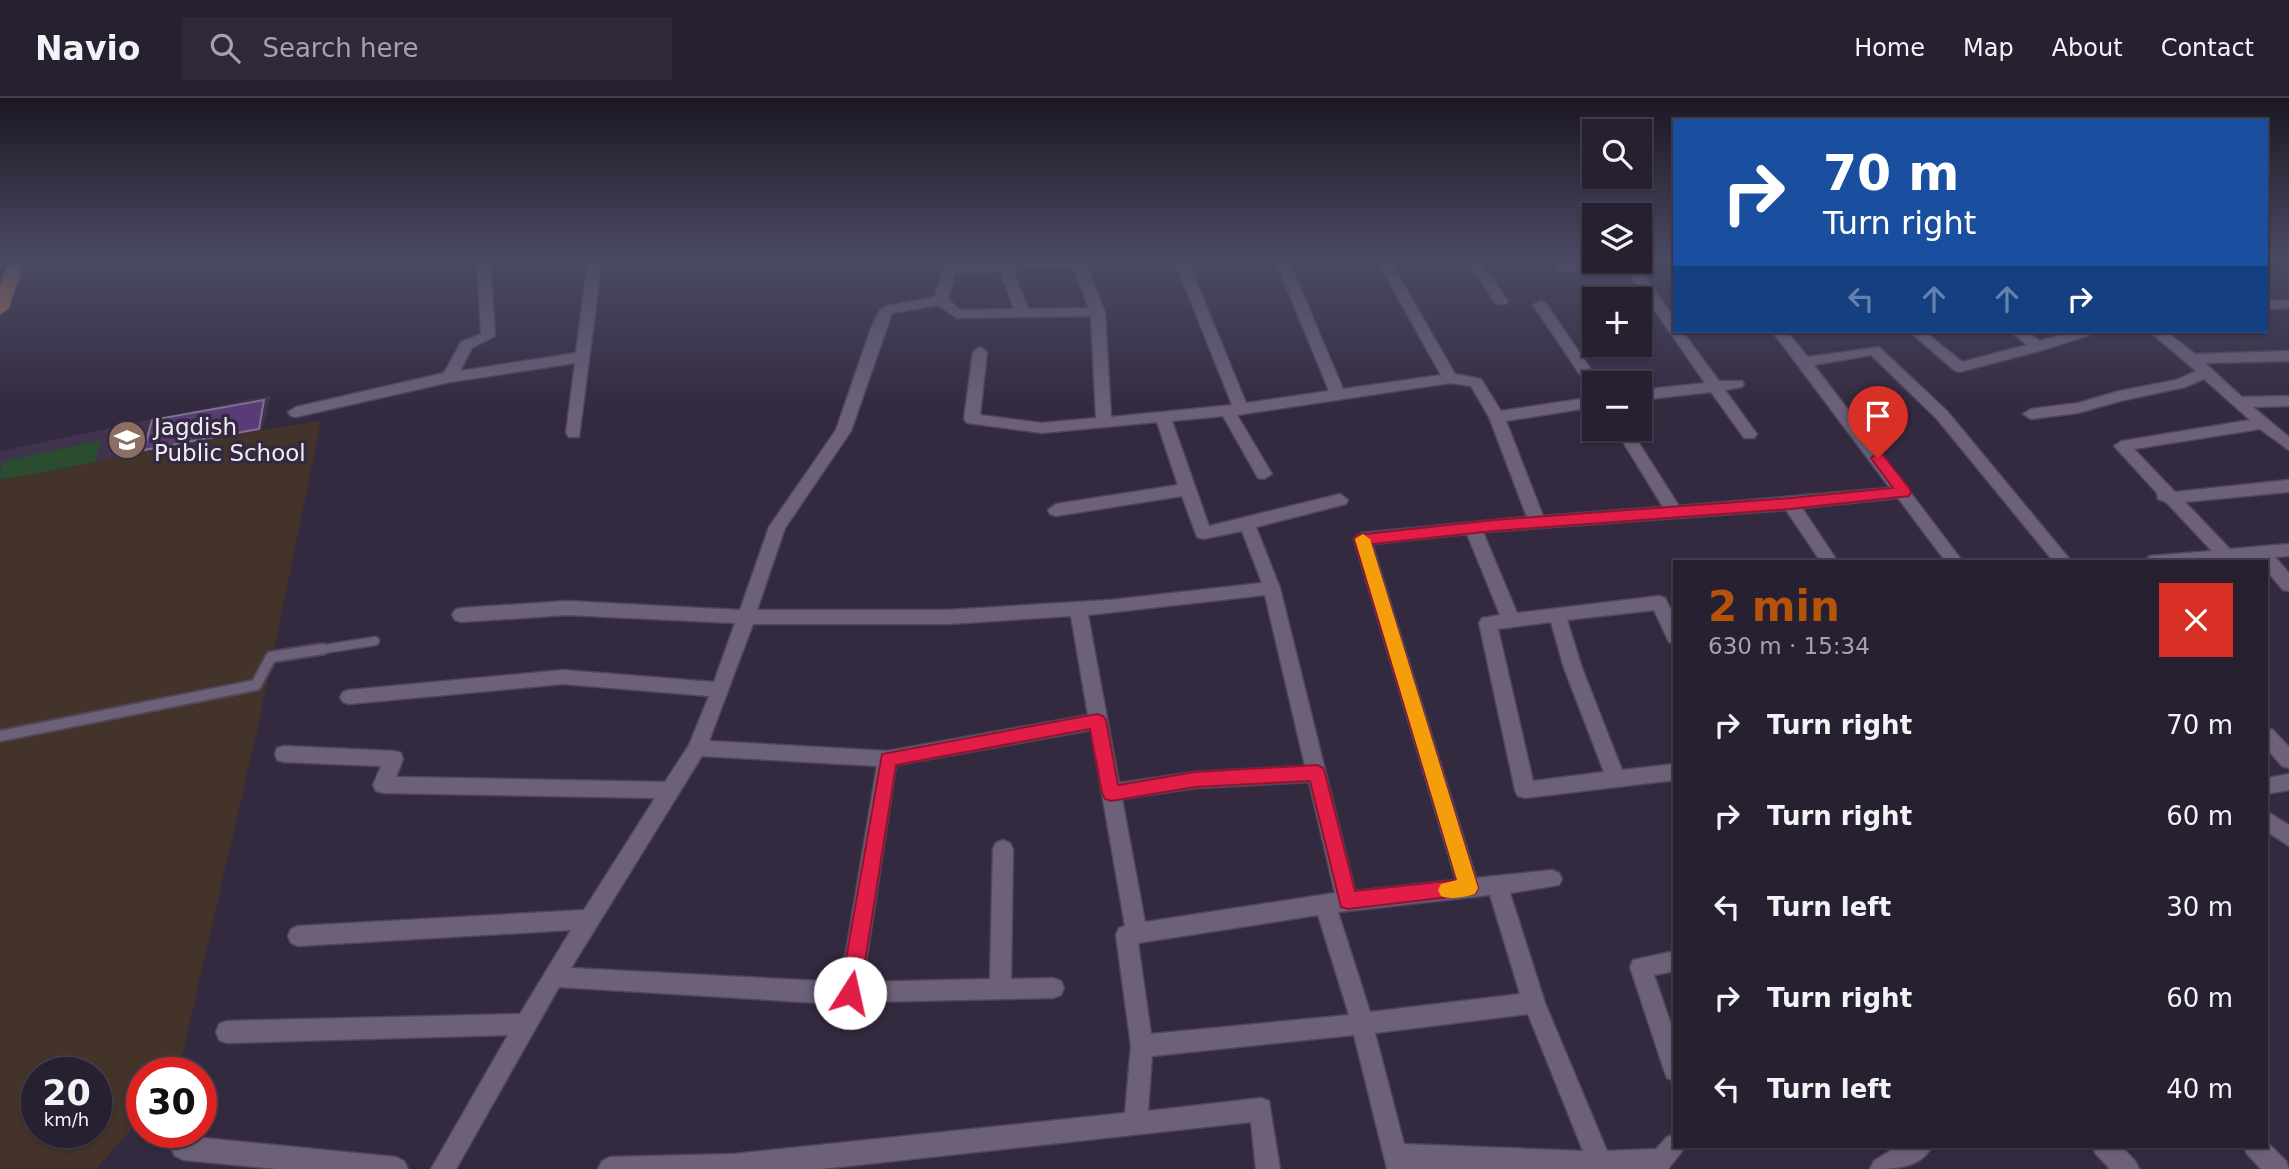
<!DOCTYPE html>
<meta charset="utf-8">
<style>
body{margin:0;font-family:"DejaVu Sans",sans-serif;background:#2f2838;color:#f1f3f6;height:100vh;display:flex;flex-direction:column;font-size:26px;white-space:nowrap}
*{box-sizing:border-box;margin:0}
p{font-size:23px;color:#a4a3ab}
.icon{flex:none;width:38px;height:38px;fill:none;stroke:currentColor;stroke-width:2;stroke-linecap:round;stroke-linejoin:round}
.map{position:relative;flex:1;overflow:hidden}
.details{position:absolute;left:1673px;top:462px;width:595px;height:588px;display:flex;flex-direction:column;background:#272030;border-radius:0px;box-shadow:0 2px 5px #0004,0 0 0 2px #433e4c}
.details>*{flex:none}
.hud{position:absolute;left:1673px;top:21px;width:595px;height:214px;border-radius:0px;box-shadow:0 2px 5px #0004,0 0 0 2px #433e4c;background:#1a4fa0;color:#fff;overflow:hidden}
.buttons{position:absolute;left:1582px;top:21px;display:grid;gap:14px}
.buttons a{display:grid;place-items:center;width:70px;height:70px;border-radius:0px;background:#272030;box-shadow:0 2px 5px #0004,0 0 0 2px #433e4c;font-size:35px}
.speed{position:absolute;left:21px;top:959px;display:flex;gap:14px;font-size:35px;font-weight:700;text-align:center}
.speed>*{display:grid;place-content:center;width:91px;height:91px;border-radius:50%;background:#272030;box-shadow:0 2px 5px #0004,0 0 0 2px #433e4c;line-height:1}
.speed small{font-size:18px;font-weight:400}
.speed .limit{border:10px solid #d22;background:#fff;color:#111}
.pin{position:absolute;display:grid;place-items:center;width:60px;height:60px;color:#fff;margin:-72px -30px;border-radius:50% 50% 50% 0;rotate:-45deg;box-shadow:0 0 7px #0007}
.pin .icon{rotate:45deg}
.me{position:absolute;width:77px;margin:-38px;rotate:10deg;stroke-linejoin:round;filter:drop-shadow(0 0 5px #0008)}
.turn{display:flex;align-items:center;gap:24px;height:147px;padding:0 35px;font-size:32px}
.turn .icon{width:91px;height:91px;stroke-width:2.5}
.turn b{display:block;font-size:49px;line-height:60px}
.lanes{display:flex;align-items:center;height:66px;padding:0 35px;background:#0003;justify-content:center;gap:35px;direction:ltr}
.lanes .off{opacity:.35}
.round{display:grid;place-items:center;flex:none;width:74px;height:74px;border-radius:0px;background:#2f2838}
.overview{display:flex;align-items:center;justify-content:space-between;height:119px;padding:0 35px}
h1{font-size:42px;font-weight:700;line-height:52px;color:#b45309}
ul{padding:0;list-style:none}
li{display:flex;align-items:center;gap:21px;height:91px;padding:0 35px}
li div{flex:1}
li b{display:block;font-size:26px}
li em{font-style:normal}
header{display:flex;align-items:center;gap:42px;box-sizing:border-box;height:98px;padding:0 35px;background:#272030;border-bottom:2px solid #433e4c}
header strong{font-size:33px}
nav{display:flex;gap:38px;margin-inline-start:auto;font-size:24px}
.search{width:490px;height:63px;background:#2f2838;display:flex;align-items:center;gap:18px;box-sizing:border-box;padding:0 24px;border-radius:0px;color:#a4a3ab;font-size:26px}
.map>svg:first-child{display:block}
</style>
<header>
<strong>Navio</strong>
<div class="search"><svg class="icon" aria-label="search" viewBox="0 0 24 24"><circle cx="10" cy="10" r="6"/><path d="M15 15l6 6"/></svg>Search here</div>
<nav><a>Home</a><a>Map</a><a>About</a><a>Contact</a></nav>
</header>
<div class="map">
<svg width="2289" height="1071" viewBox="0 0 2289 1071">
<rect width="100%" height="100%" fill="#342a40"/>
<path fill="#433328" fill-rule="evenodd" d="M321,323L259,624L178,975H142V1019L96,1071H0V382L262,332ZM37,975H96V1034H37Z"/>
<path fill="#40334e" d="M271,297L262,332L0,382V353Z"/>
<path fill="#2a4c2f" d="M101,342L95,364L0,382L2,364Z"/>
<path fill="#593c77" stroke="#7f738c" stroke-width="2" d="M264,302L259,331L144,352L152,322Z"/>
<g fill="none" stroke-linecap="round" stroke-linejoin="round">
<defs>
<path id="service-far1" d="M312,553L375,543"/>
<path id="service" d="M0,638L256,587L271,559L323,551"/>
<path id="minor" d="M477,161H490L495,238L472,250L460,273L576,255L588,161H602L579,339H569L566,335L575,265L450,284L296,319L291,318L288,314L296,309L444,275L461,244L481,236Z
M946,161H959L958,167L1056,161H1116L1110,165L1086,167L1105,214L1111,319L1232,307L1174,161H1187L1246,305L1329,293L1275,161H1288L1343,291L1441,277L1376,161H1389L1455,276L1481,281L1501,313L1594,299V309L1506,323L1543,418L1663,409L1615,331H1630L1679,408L1890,390L1772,233H1786L1808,259L1879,249L1947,313L2072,464H2054L1937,321L1871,257L1814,267L1963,464H1946L1898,400L1802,410L1838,464H1821L1786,412L1483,434L1517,515L1659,498L1665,500L1675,520V546L1669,544L1654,512L1567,522L1582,570L1622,672L1675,666V682L1525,700L1518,698L1515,692L1479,525L1482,520L1500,517L1467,436L1372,446L1476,780L1552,772L1559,775L1562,781L1559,787L1510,795L1545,905L1607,1053L1656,1051L1667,1039L1675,1036V1048H1686L1668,1071H1387L1354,937L1152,958L1148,1013L1261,1000L1269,1003L1280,1071H1256L1251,1024L821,1071H598L602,1063L610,1059L734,1056L1125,1015L1131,948L1116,837L1119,830L1125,828L1091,632L896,667L863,884L990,881L993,751L996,745L1003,742L1010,745L1013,751L1011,881L1053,880L1061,883L1064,890L1061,897L1053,900L820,905L559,889L456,1071H431L508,937L227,945L219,942L216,934L219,926L227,923L520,916L571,832L298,848L291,845L288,838L291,831L298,828L584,812L655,700L383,695L376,693L373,687L381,668L284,664L277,662L275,656L277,650L284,648L394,653L401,655L403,661L396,679L665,684L689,647L709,598L563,586L349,606L343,604L340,599L343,594L349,592L563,572L714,584L735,525L567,517L461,524L455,522L452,517L455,512L461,510L567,503L740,512L769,429L836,332L871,230L880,212L887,208L935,199ZM1073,168L1089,210L1028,211L1013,172ZM1000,173L1014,211L960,212L948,201L955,176ZM938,207L957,220L1091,218L1096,320L1042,325L980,317L987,254L980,249L973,254L964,321L967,325L1042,335L1157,324L1178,387L1056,406L1048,412L1050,416L1056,418L1182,398L1197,439L1203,441L1242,433L1262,485L1110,502L948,512H757L785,430L851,333L892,215ZM1450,285L1471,288L1489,319L1527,419L1362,435L1354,441L1456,782L1355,793L1280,490L1256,429L1346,406L1348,402L1340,396L1209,428L1172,323L1223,318L1258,380L1264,381L1272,376L1237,317ZM1265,497L1305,668L1195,674L1119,685L1088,517ZM1071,518L1088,617L888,653L709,643L753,526H948ZM1551,524L1564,570L1604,674L1533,683L1498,531ZM702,658L877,668L841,884L571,870ZM1309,684L1335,795L1145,824L1122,701L1195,690ZM1490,797L1520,896L1370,914L1338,814ZM1318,817L1349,917L1151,936L1138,845ZM1528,916L1583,1053L1404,1046L1375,935Z
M1466,161H1478L1508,203L1506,206H1496Z
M1550,161H1563L1567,166L1661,161L1655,165L1636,166L1675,221V233H1682L1719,283H1742L1744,286L1742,289L1725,292L1754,332L1757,336L1754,340H1744L1711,294L1640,302V292L1705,285L1624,168L1563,174L1558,173Z
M2289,202V210L2266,211V203Z
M1540,203L1545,204L1600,285H1594V292L1589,290L1533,207Z
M1909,233H1924L1962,264L2027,247L2010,233H2026L2040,243L2073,233H2094L2092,236L2043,252L1959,274L1954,272Z
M2149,233H2165L2195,256L2289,253V263L2205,265L2242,299L2289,298V308L2253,309L2289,339V352L2260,331L2134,351L2175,394L2289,382V394L2185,404L2230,451L2289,446V458L2275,459L2289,475V493L2283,492L2266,472V464L2257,461L2142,464L2150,458L2212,453L2166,404L2158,401L2157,395L2114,348L2122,343L2250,322L2204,281L2185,289L2120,303L2078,315L2031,321L2023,316L2031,311L2078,305L2119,293L2176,282L2196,273Z
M2266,629L2273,632L2289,649V670L2282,668L2266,650Z
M2289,676V692L2266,696V680Z
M2266,713L2289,727V748L2266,733Z
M1675,853V873L1654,877L1675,938V983L1667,980L1664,972L1630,869L1633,862Z
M183,1038L396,1059L404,1063L408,1071H278L183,1062L175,1058L171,1050L175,1042Z
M2266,1043L2286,1063L2289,1071H2261L2247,1056L2243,1048H2266Z
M1898,1048H1932C1921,1071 1892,1071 1870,1071L1874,1063Z
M2092,1048H2121L2135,1063L2139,1071H2110L2096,1056Z"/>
<path id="primary" d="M10,161H26L8,211L0,216V188Z"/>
</defs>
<use href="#service-far1" stroke="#4f4659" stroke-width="11"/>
<use href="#service" stroke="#4f4659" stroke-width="14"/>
<use href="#minor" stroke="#4f4659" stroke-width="3"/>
<use href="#primary" stroke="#4f4659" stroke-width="3"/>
<use href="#service-far1" stroke="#6c6179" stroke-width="8"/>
<use href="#service" stroke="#6c6179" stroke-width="10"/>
<use href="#minor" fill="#6c6179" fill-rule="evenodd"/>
<use href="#primary" fill="#b0794b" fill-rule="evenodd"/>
</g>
<linearGradient id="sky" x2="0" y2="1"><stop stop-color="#1d1723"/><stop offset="0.52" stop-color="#4a4a64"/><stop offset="1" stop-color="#4a4a64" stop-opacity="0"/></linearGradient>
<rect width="2289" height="311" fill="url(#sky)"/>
<path fill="#e11d48" stroke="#92132f" stroke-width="2" d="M1878,355L1883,357L1909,390L1911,394L1909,398L1790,411L1494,433L1371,446L1478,790L1475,796L1348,811L1341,809L1310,683L1195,689L1111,703L1105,701L1102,695L1090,631L896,667L860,895L857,901L850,904L843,901L840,895L882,656L1097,616L1103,618L1106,622L1118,687L1195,674L1317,667L1323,670L1325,675L1355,793L1457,782L1354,441L1356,437L1494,422L1790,400L1893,390L1871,360Z"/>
<path fill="#f59e0b" d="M1363,436L1370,441L1478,790L1475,796C1465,799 1451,802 1441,798L1438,792L1441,786L1457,782L1355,441Z"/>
<defs>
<symbol id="school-disc" viewBox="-11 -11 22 22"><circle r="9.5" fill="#8d6e63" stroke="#342a40"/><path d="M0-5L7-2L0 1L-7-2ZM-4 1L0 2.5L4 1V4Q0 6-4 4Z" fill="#fff"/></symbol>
</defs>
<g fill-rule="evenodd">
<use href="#school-disc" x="105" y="320" width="44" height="44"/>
</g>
<g text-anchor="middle" stroke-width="7" stroke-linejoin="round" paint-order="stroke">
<g font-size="23" fill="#f2ecfa" stroke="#342a40" text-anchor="start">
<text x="154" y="337">Jagdish<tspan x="154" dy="26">Public School</tspan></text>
</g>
</g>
</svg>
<div class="buttons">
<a><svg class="icon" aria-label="search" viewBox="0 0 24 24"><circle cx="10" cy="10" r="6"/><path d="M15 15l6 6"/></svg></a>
<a><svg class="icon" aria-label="layers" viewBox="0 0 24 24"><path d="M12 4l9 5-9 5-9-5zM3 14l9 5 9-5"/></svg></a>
<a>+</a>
<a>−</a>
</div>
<div class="speed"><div>20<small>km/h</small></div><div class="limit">30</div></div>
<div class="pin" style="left:1878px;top:360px;background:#d93025"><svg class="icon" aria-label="arrive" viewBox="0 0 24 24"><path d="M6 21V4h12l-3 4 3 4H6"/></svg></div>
<svg class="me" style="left:850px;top:895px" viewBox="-20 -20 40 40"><circle r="19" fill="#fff"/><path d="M0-13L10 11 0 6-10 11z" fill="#e11d48"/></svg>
<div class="hud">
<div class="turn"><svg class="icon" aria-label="right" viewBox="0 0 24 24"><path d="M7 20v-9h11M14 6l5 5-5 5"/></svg><div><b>70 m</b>Turn right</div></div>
<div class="lanes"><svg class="icon off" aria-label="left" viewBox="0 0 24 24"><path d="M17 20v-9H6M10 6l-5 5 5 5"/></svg><svg class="icon off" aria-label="ahead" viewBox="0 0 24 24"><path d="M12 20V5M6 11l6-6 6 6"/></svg><svg class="icon off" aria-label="ahead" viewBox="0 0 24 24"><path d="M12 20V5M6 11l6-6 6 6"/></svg><svg class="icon" aria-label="right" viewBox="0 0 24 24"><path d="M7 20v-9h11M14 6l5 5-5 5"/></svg></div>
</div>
<section class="details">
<div class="overview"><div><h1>2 min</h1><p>630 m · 15:34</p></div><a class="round" style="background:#d93025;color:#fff"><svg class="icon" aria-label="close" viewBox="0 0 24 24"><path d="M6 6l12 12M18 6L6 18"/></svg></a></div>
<ul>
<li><svg class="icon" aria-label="right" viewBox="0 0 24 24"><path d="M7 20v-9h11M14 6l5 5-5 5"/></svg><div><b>Turn right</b></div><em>70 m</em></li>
<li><svg class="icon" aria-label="right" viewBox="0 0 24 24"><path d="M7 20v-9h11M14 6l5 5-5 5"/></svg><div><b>Turn right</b></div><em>60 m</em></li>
<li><svg class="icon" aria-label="left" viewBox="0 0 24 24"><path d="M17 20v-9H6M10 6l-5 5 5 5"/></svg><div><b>Turn left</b></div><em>30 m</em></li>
<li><svg class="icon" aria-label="right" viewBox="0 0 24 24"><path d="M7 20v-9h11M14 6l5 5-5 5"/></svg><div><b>Turn right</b></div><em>60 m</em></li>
<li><svg class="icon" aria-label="left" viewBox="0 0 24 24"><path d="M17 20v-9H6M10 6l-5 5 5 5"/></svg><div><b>Turn left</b></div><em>40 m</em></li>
</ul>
</section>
</div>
